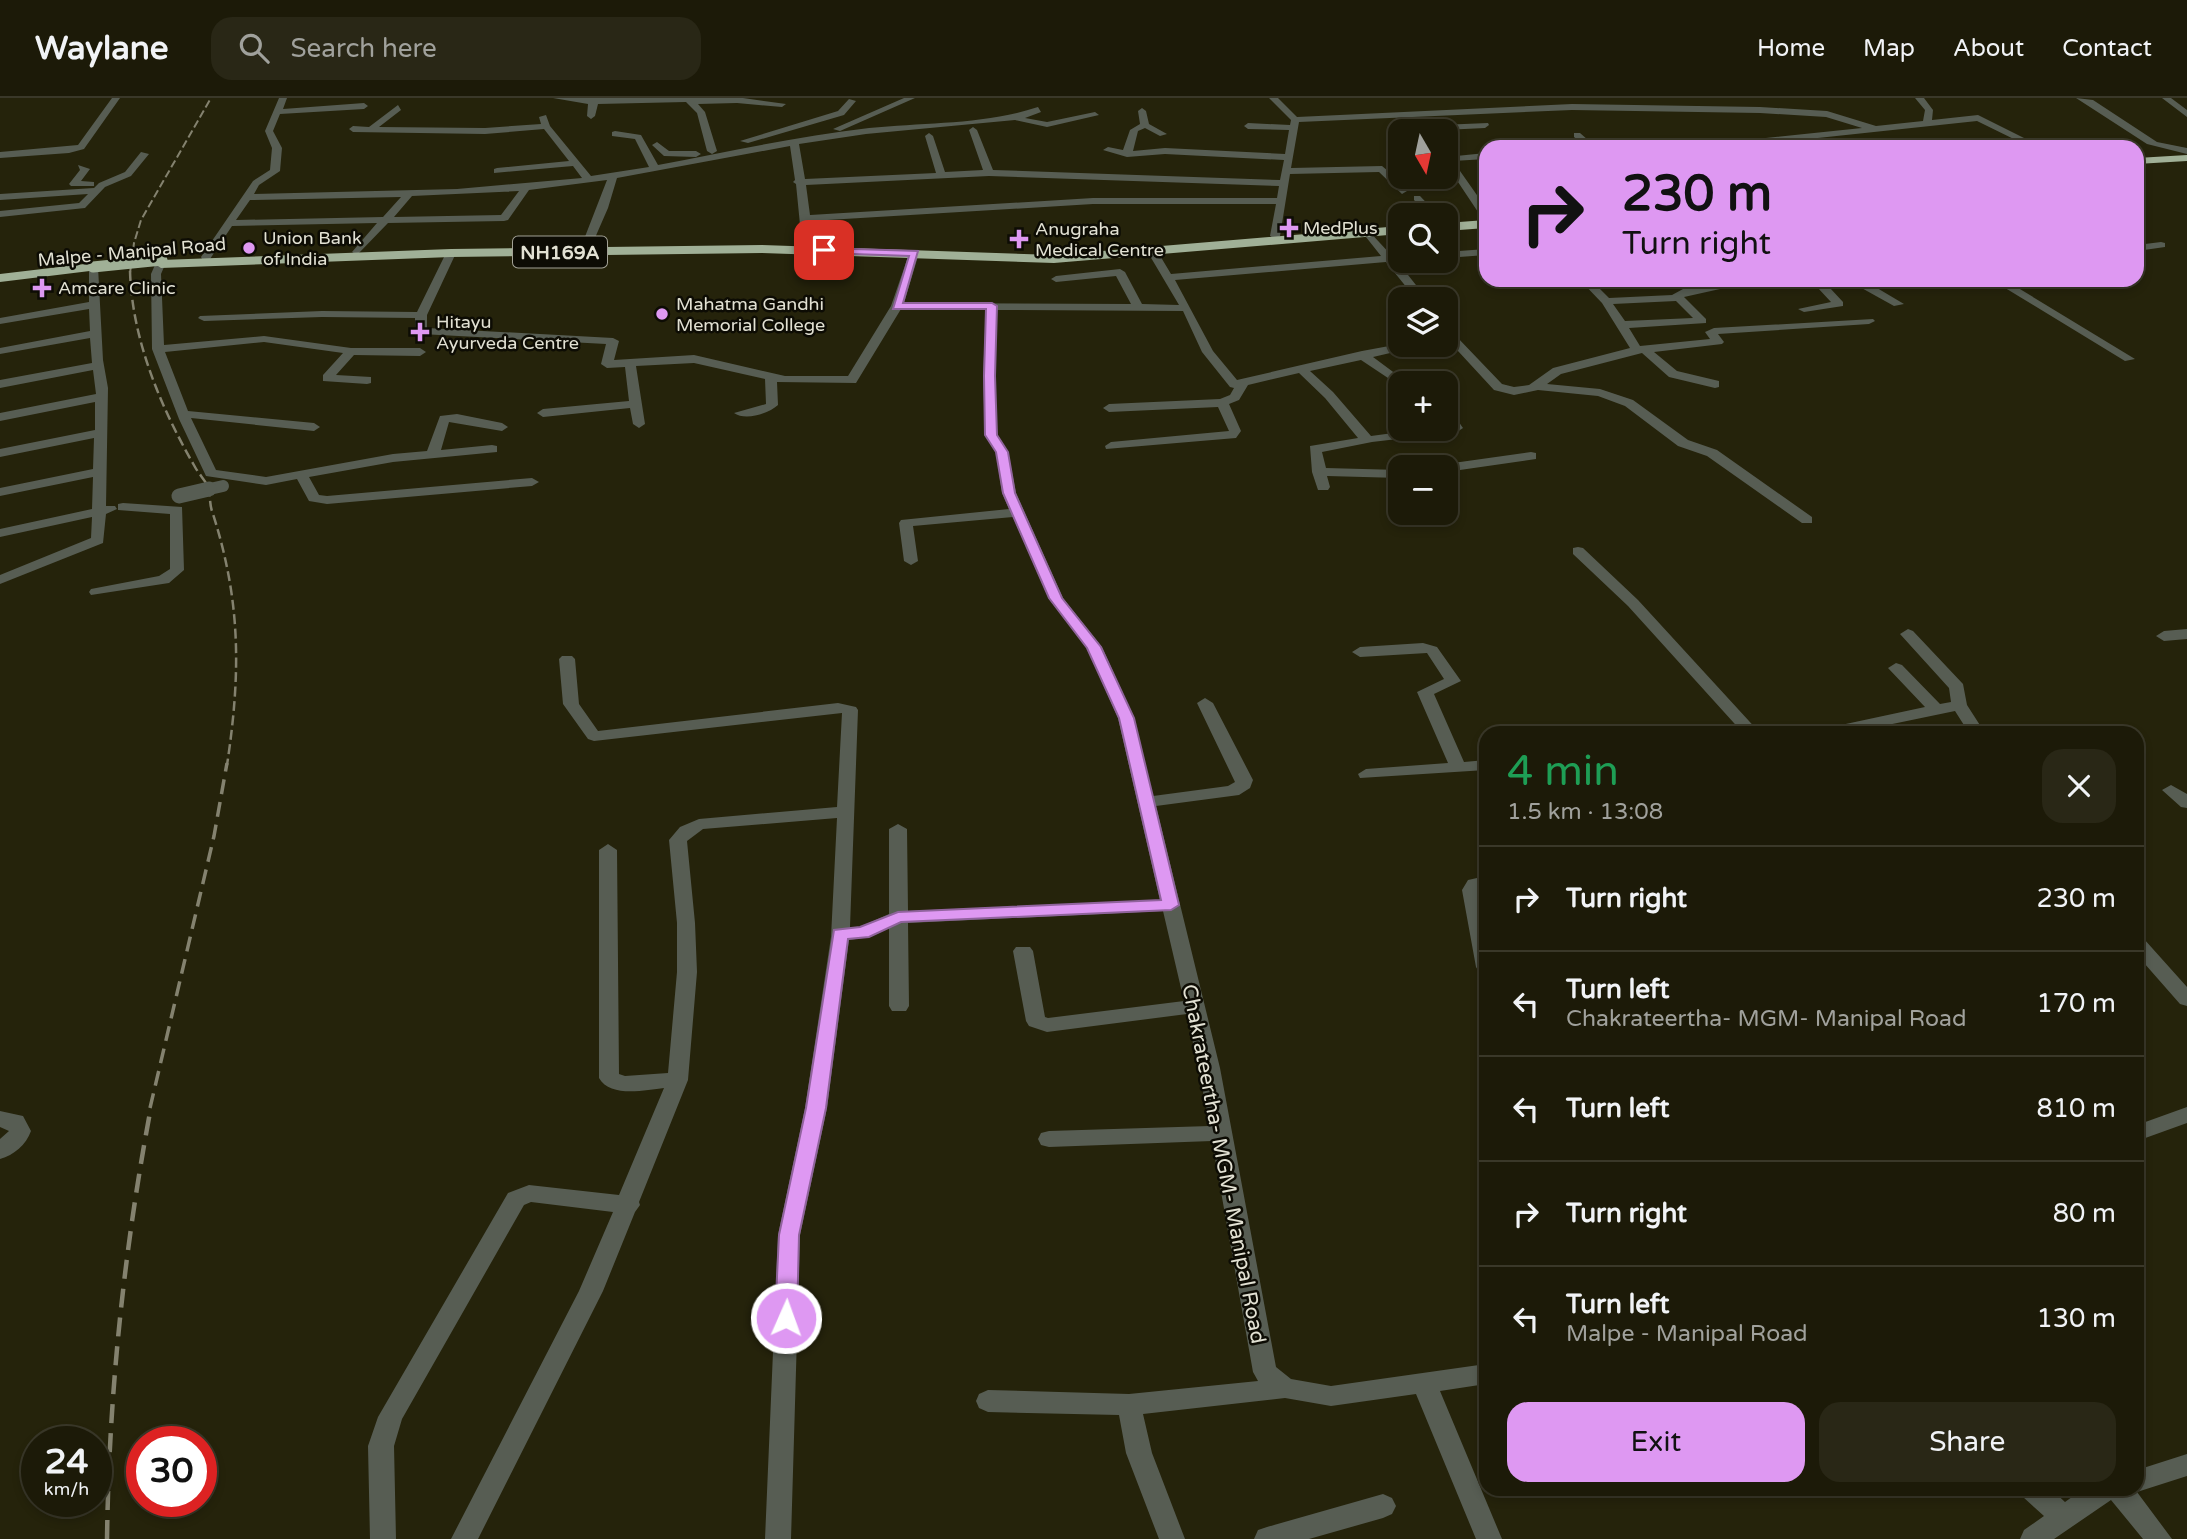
<!DOCTYPE html>
<meta charset="utf-8">
<style>
body{margin:0;font-family:"Varela Round",sans-serif;background:#292716;color:#f1f3f6;height:100vh;display:flex;flex-direction:column;font-size:26px;white-space:nowrap}
*{box-sizing:border-box;margin:0}
p{font-size:23px;color:#a0a19c}
.icon{flex:none;width:38px;height:38px;fill:none;stroke:currentColor;stroke-width:2;stroke-linecap:round;stroke-linejoin:round}
.map{position:relative;flex:1;overflow:hidden}
.drawer{position:absolute;left:1479px;top:628px;width:665px;height:770px;display:flex;flex-direction:column;background:#1c1a08;border-radius:21px;box-shadow:0 4px 10px #0003,0 0 0 2px #3a3829}
.drawer>*{flex:none}
.hud{position:absolute;left:1479px;top:42px;width:665px;height:147px;border-radius:21px;box-shadow:0 4px 10px #0003,0 0 0 2px #3a3829;background:#de98f2;color:#111;overflow:hidden}
.needle{width:46px;rotate:171deg}
.tools{position:absolute;left:1388px;top:21px;display:grid;gap:14px}
.tools a{display:grid;place-items:center;width:70px;height:70px;border-radius:14px;background:#1c1a08;box-shadow:0 4px 10px #0003,0 0 0 2px #3a3829;font-size:35px}
.speed{position:absolute;left:21px;top:1328px;display:flex;gap:14px;font-size:35px;font-weight:700;text-align:center}
.speed>*{display:grid;place-content:center;width:91px;height:91px;border-radius:50%;background:#1c1a08;box-shadow:0 4px 10px #0003,0 0 0 2px #3a3829;line-height:1}
.speed small{font-size:18px;font-weight:400}
.speed .limit{border:10px solid #d22;background:#fff;color:#111}
.pin{position:absolute;display:grid;place-items:center;width:60px;height:60px;color:#fff;margin:-30px;border-radius:14px;box-shadow:0 4px 10px #0006}
.me{position:absolute;width:77px;margin:-38px;rotate:2deg;stroke-linejoin:round;filter:drop-shadow(0 0 5px #0008)}
.turn{display:flex;align-items:center;gap:24px;height:147px;padding:0 28px;font-size:32px}
.turn .icon{width:91px;height:91px;stroke-width:2.5}
.turn b{display:block;font-size:49px;line-height:60px}
.round{display:grid;place-items:center;flex:none;width:74px;height:74px;border-radius:21px;background:#292716}
.headline{display:flex;align-items:center;justify-content:space-between;height:119px;padding:0 28px}
h1{font-size:42px;font-weight:600;line-height:52px;color:#1e9e55}
.action{display:flex;gap:14px;margin-top:auto;padding:14px 28px}
.action a{flex:1;height:80px;border-radius:21px;background:#de98f2;color:#111;font-size:28px;font-weight:600;line-height:80px;text-align:center}
.action a+a{background:#292716;color:#f1f3f6}
ul{padding:0;list-style:none}
li{display:flex;align-items:center;gap:21px;height:105px;padding:0 28px;border-top:2px solid #3a3829}
li div{flex:1}
li b{display:block;font-size:26px}
li em{font-style:normal}
header{display:flex;align-items:center;gap:42px;box-sizing:border-box;height:98px;padding:0 35px;background:#1c1a08;border-bottom:2px solid #3a3829}
header strong{font-size:33px}
nav{display:flex;gap:38px;margin-inline-start:auto;font-size:24px}
.search{width:490px;height:63px;background:#292716;display:flex;align-items:center;gap:18px;box-sizing:border-box;padding:0 24px;border-radius:21px;color:#a0a19c;font-size:26px}
.map>svg:first-child{display:block}
</style>
<header>
<strong>Waylane</strong>
<div class="search"><svg class="icon" aria-label="search" viewBox="0 0 24 24"><circle cx="10" cy="10" r="6"/><path d="M15 15l6 6"/></svg>Search here</div>
<nav><a>Home</a><a>Map</a><a>About</a><a>Contact</a></nav>
</header>
<div class="map">
<svg width="2187" height="1441" viewBox="0 0 2187 1441">
<rect width="100%" height="100%" fill="#25230b"/>
<g fill="none" stroke-linecap="round" stroke-linejoin="round">
<path fill="#575d53" fill-rule="evenodd" d="M112,0H120L84,51L69,55L0,60V54L78,47Z
M279,0H287L283,11L364,5L368,8L364,11L280,16L273,33L282,50L280,73L259,87L254,96L457,91L582,80L573,68L494,75V71L497,70L569,63L544,31L485,36L353,34L349,31L353,28L369,29L398,7L401,12L379,29L485,30L541,26L539,19L546,17L550,28L591,78L649,69L635,41L612,38V34L615,33L641,37L658,67C728,54 798,38 869,30C926,24 983,27 1038,9L1041,14L1025,20L1047,24L1095,14L1099,17L1047,29L1015,22L866,36L799,46L805,81L936,75L925,38L929,35L933,38L945,74L983,72L969,32L973,29L977,32L993,72L1280,82L1284,62L1165,56L1127,59L1103,52L1108,49L1123,52L1130,32L1140,26L1138,13L1142,10L1146,13L1149,26L1167,36L1160,38L1145,30L1138,33L1133,53L1165,50L1285,56L1289,32L1248,31L1244,28L1248,25L1290,27L1291,22L1269,0H1278L1297,19L1572,6L1760,9L1827,13L1876,28L1923,23L1925,12L1915,0H1924L1933,12L1932,22L1978,17L2042,49H2030L1977,23L1734,49H1704L1709,46L1862,30L1826,19L1760,15L1572,12L1299,24L1291,70L1382,68L1394,78L1421,79L1398,83L1407,93L1402,96L1379,74L1290,76L1280,138L1275,141L1270,138L1276,106H1093L811,123L812,147L807,150L802,147L796,86L793,84L795,82L790,48L617,80L608,110L591,149L586,152L581,149L607,82L529,92L508,122L504,123L388,125L357,157L352,154L377,125L232,128L210,161H202L201,159L253,83L270,72L272,50L265,33ZM989,78L1279,88L1277,100H1093L810,117L806,87ZM519,93L501,117L394,119L412,98ZM401,99L383,119L236,122L250,102Z
M553,0H743L786,6L782,9L737,5L698,6L705,14L717,53L712,56L707,53L697,15L686,4L598,6L595,18L591,21L587,18L588,6Z
M904,0H915L840,33L833,31Z
M2076,0L2093,2L2157,44L2187,50V56L2147,46Z
M2162,0H2171L2187,12V19Z
M849,1L856,3L844,17L748,45L740,43L838,13Z
M1488,25L1489,27L1485,30L1423,33L1412,31L1416,28Z
M1574,35H1580L1596,49H1586L1574,39Z
M657,44L669,53H696L701,56L696,59L664,58L652,47Z
M141,54L149,56L131,78L105,89L85,110L0,119V113L79,105L88,96L0,102V96L94,90L99,85L125,74Z
M1486,55V61L1453,63L1486,110V121L1482,120L1446,66V59Z
M78,67L90,71L81,83L94,84V88H71L69,86L80,72Z
M1414,98H1420L1438,117H1428L1414,102Z
M1367,131L1392,158L1400,157L1402,163H1397L1427,201H1416L1386,164L1175,182L1213,253L1237,282L1362,253L1400,246L1418,247L1416,249L1373,259L1408,285H1400V288L1361,262L1310,273L1333,294L1371,338L1423,331H1446L1448,327L1446,324V313C1453,315 1459,324 1463,330L1457,334L1372,344L1322,354L1326,370L1400,372V380L1327,378L1330,389L1328,392H1318L1312,374L1310,348L1358,340L1325,300L1299,275L1248,287L1239,302L1229,306L1241,333L1236,340L1106,351L1105,348L1111,344L1229,333L1218,309L1109,314L1103,310L1109,306L1220,301L1230,297L1234,290L1230,289L1202,254L1183,213L997,212L995,278L997,337L1008,354L1016,395L1063,500L1102,549L1134,620L1153,698L1228,688L1235,684L1197,605L1205,600L1213,605L1253,682L1250,690L1239,697L1156,708L1220,970L1276,1269L1291,1281L1331,1288L1486,1266V1286L1440,1293L1502,1441H1476L1416,1296L1331,1308L1285,1300L1143,1316L1152,1355L1185,1441H1159L1126,1355L1119,1317L988,1314L979,1310L976,1303L979,1296L988,1292L1129,1296L1258,1283L1253,1274L1212,1043L1049,1049L1041,1047L1038,1041L1041,1035L1049,1033L1210,1028L1187,916L1047,934L1029,928L1026,923L1013,853L1016,849H1030L1033,853L1045,919L1048,920L1184,903L1163,813L908,825L909,908L906,913H892L889,908V830L870,839L849,842L827,1010L800,1137L791,1441H765L778,1137L805,1010L831,839L837,720L703,731L687,743L695,825L697,874L688,982L639,1104L640,1107L635,1114L603,1193L478,1441H451L579,1193L613,1114L531,1104L524,1107L402,1321L394,1348L396,1441H370L368,1348L378,1319L508,1095L529,1087L619,1097L664,990C645,992 610,1000 599,980V752L608,746L617,752L619,976L625,978L668,975L677,874V825L669,742L680,729L699,721L837,709L842,615L594,643L588,641L563,606L559,561L562,558H572L575,561L579,606L598,633L838,605L856,609L858,612L850,829H860L889,816V731L898,726L907,731L908,813L1160,802L1118,620L1087,550L1049,501L1013,419L913,428L918,463L911,467L904,463L899,425L901,422L1009,411L1002,395L996,354L985,337L983,278L986,212L901,211L856,285L777,284L778,307C768,316 745,323 734,315L766,306L765,281L694,265L636,268L645,326L639,330L633,326L630,310L543,319L537,315L543,311L629,303L625,269L607,270L601,266L606,246L421,236L415,233V220L322,219L204,223L198,220L200,218L322,213L417,214L446,155L451,152L456,155L427,217V230L613,240L619,243L614,262L694,257L785,278H848L891,208L910,153L919,155L904,205L1131,206L1116,178L1056,184L1051,181L1056,178L1120,171L1125,174L1142,206L1179,207L1147,153L1148,151H1156L1171,176L1381,158L1362,134Z
M2161,144L2165,145V149L2137,153V147Z
M1486,151V157L1446,160V154Z
M158,160L167,162L161,176L164,247L264,238L351,250H420L426,254L420,258L354,257L336,277L371,279V285L367,286L323,283V277L343,255L264,244L165,254L188,313L314,325L320,329L314,333L191,320L216,372L266,379L393,356L427,353L440,318L457,316L502,325L508,329L502,333L449,324L441,352L492,347L497,348V354L393,364L309,379L319,397L327,398L532,380L539,384L532,388L327,406L309,403L297,381L266,387L206,378L179,321L152,251L151,176Z
M89,167L98,169L103,262L108,290L106,408H115L117,411L106,416L103,445L0,486V477L91,440L92,419L0,439V431L92,411L93,379L0,398V390L93,371L94,340L0,359V351L95,332V304L0,323V315L96,296L93,272L0,290V282L92,265L90,240L0,256V250L90,233L89,211L0,226V220L89,204Z
M1580,182H1591L1609,200L1672,197L1683,191L1724,186L1729,189L1684,199L1706,221V225L1629,230L1640,248L1710,241L1705,234L1714,230L1873,221L1875,223L1869,226L1718,236L1724,244L1722,246L1654,254L1677,273L1719,283V289L1715,290L1669,279L1642,255L1561,276L1547,286L1600,291L1633,302L1688,342L1717,352L1812,419V425H1802L1707,358L1678,348L1625,308L1598,298L1538,292L1514,297L1494,292L1446,240L1456,238L1502,286L1514,289L1529,287L1553,270L1630,250L1602,205ZM1676,203L1693,220L1625,223L1613,206Z
M1846,182H1897L1892,185L1872,187L1904,206L1894,208L1858,188L1830,190L1843,204V208L1804,214L1798,211L1831,204L1817,189V185Z
M1992,182H2005L2135,261L2125,263Z
M1531,354L1536,355V361L1446,374V369H1440L1446,366Z
M123,405L182,409L184,472L169,485L91,497L89,494L91,491L159,478L170,471V416L118,412V406Z
M1578,449L1583,450L1638,502L1760,635H1743L1628,508L1573,456V450Z
M1908,531L1913,533L1963,586L1967,607L1985,635H1969L1955,613L1849,635H1819L1827,630L1925,609L1888,570L1896,565L1902,567L1940,606L1951,604L1949,590L1900,536Z
M2187,531V541L2164,543L2156,538L2164,533Z
M1423,545L1437,549L1461,583L1434,596L1464,664L1486,662V672L1360,680L1358,676L1366,671L1448,665L1417,594L1444,581L1427,555L1360,559L1352,554L1360,549Z
M2171,687L2187,696V710L2181,709L2162,692Z
M1486,778V790L1480,792L1486,820V875L1479,874L1476,869L1462,792L1468,782Z
M2137,839L2144,841L2187,889V908L2180,906L2137,857Z
M2187,1009V1025L2137,1043V1027Z
M0,1013L23,1018L31,1033C26,1047 14,1057 0,1061V1041L9,1033L0,1029Z
M2187,1356V1378L2137,1394L2172,1441H2143L2111,1402L2054,1441H2020L2024,1432L2044,1418L2023,1399L2019,1391H2051L2065,1404L2083,1391H2137V1372Z
M1383,1396L1392,1400L1396,1408L1392,1416L1383,1420L1309,1441H1254L1258,1432L1267,1429Z"/>
<path fill="#a0b097" fill-rule="evenodd" d="M2187,57V63L2137,66V60Z
M1486,122V130L1446,133V125Z
M1400,128V136L1054,165L762,155L451,159L161,170L155,166L161,162L451,151L762,147L1054,157Z
M93,165L99,169L98,172L0,184V176Z"/>
<path stroke="#84826f" stroke-width="2" stroke-dasharray="8 3.5" stroke-linecap="butt" d="M130,175L134,145L141,122L211,0"/>
<path stroke="#84826f" stroke-width="2.5" stroke-dasharray="10 4.5" stroke-linecap="butt" d="M130,173C132,242 161,310 195,369C199,376 204,381 207,387C211,395 209,405 212,413C241,502 241,575 227,667"/>
<path stroke="#84826f" stroke-width="3.5" stroke-dasharray="15 8" stroke-linecap="butt" d="M150,1010L214,738L227,665"/>
<path stroke="#84826f" stroke-width="4.5" stroke-dasharray="19 10" stroke-linecap="butt" d="M107,1441C109,1295 124,1152 151,1009"/>
<path stroke="#575d53" stroke-width="12" d="M201,393L223,388"/>
<path stroke="#575d53" stroke-width="15" d="M179,398L209,391"/>
<path stroke="#a0b097" stroke-width="11" d="M93,169L162,162"/>
</g>
<path fill="#de98f2" stroke="#90639d" stroke-width="2" d="M821,150L918,153L903,205H992L997,208L995,278L997,337L1008,354L1015,395L1062,500L1101,549L1134,620L1179,807L1171,812L901,824L869,839L848,841L826,1010L799,1137L797,1220L794,1226L786,1229L778,1226L775,1220L779,1137L806,1010L834,832L860,829L898,814L1161,802L1119,620L1087,550L1049,500L1003,395L996,354L985,337L984,278L986,211H893L909,158L824,155L821,154Z"/>
<g fill="#de98f2" stroke="#0d0c04" stroke-width="2.5">
<path d="M1285.5 119.5h7v7h7v7h-7v7h-7v-7h-7v-7h7z"/>
<path d="M1015.5 130.5h7v7h7v7h-7v7h-7v-7h-7v-7h7z"/>
<circle cx="249" cy="150" r="7"/>
<path d="M38.5 179.5h7v7h7v7h-7v7h-7v-7h-7v-7h7z"/>
<circle cx="662" cy="216" r="7"/>
<path d="M416.5 223.5h7v7h7v7h-7v7h-7v-7h-7v-7h7z"/>
</g>
<g text-anchor="middle" stroke-width="5" stroke-linejoin="round" paint-order="stroke">
<g font-size="18" fill="#e2e1d3" stroke="#0d0c04" text-anchor="start">
<text x="1303" y="136">MedPlus</text>
<text x="1035" y="137">Anugraha<tspan x="1035" dy="21">Medical Centre</tspan></text>
<text x="263" y="146">Union Bank<tspan x="263" dy="21">of India</tspan></text>
<text x="58" y="196">Amcare Clinic</text>
<text x="676" y="212">Mahatma Gandhi<tspan x="676" dy="21">Memorial College</tspan></text>
<text x="436" y="230">Hitayu<tspan x="436" dy="21">Ayurveda Centre</tspan></text>
</g>
<g font-size="18" fill="#e2e1d3" stroke="#0d0c04">
<text transform="translate(132 154) rotate(-5)" y="6">Malpe - Manipal Road</text>
</g>
<rect fill="#0d0c04" stroke="#a2a195" stroke-width="2" x="513" y="138.5" width="94" height="31" rx="5"/>
<g font-size="19" font-weight="bold" fill="#e2e1d3">
<text x="560" y="161">NH169A</text>
</g>
<g font-size="21" fill="#e2e1d3" stroke="#0d0c04">
<text transform="translate(1224 1066) rotate(79)" y="7">Chakrateertha- MGM- Manipal Road</text>
</g>
</g>
</svg>
<div class="tools">
<a><svg class="needle" viewBox="-14 -14 28 28"><path d="M0-13l5 13h-10z" fill="#e53935"/><path d="M0 13l5-13h-10z" fill="#a0a19c"/></svg></a>
<a><svg class="icon" aria-label="search" viewBox="0 0 24 24"><circle cx="10" cy="10" r="6"/><path d="M15 15l6 6"/></svg></a>
<a><svg class="icon" aria-label="layers" viewBox="0 0 24 24"><path d="M12 4l9 5-9 5-9-5zM3 14l9 5 9-5"/></svg></a>
<a>+</a>
<a>−</a>
</div>
<div class="speed"><div>24<small>km/h</small></div><div class="limit">30</div></div>
<div class="pin" style="left:824px;top:152px;background:#d93025"><svg class="icon" aria-label="arrive" viewBox="0 0 24 24"><path d="M6 21V4h12l-3 4 3 4H6"/></svg></div>
<svg class="me" style="left:786px;top:1220px" viewBox="-20 -20 40 40"><circle r="17" fill="#de98f2" stroke="#fff" stroke-width="3"/><path d="M0-11L8 9 0 5-8 9z" fill="#fff"/></svg>
<div class="hud">
<div class="turn"><svg class="icon" aria-label="right" viewBox="0 0 24 24"><path d="M7 20v-9h11M14 6l5 5-5 5"/></svg><div><b>230 m</b>Turn right</div></div>
</div>
<section class="drawer">
<div class="headline"><div><h1>4 min</h1><p>1.5 km · 13:08</p></div><a class="round"><svg class="icon" aria-label="close" viewBox="0 0 24 24"><path d="M6 6l12 12M18 6L6 18"/></svg></a></div>
<ul>
<li><svg class="icon" aria-label="right" viewBox="0 0 24 24"><path d="M7 20v-9h11M14 6l5 5-5 5"/></svg><div><b>Turn right</b></div><em>230 m</em></li>
<li><svg class="icon" aria-label="left" viewBox="0 0 24 24"><path d="M17 20v-9H6M10 6l-5 5 5 5"/></svg><div><b>Turn left</b><p>Chakrateertha- MGM- Manipal Road</p></div><em>170 m</em></li>
<li><svg class="icon" aria-label="left" viewBox="0 0 24 24"><path d="M17 20v-9H6M10 6l-5 5 5 5"/></svg><div><b>Turn left</b></div><em>810 m</em></li>
<li><svg class="icon" aria-label="right" viewBox="0 0 24 24"><path d="M7 20v-9h11M14 6l5 5-5 5"/></svg><div><b>Turn right</b></div><em>80 m</em></li>
<li><svg class="icon" aria-label="left" viewBox="0 0 24 24"><path d="M17 20v-9H6M10 6l-5 5 5 5"/></svg><div><b>Turn left</b><p>Malpe - Manipal Road</p></div><em>130 m</em></li>
</ul>
<div class="action"><a>Exit</a><a>Share</a></div>
</section>
</div>
